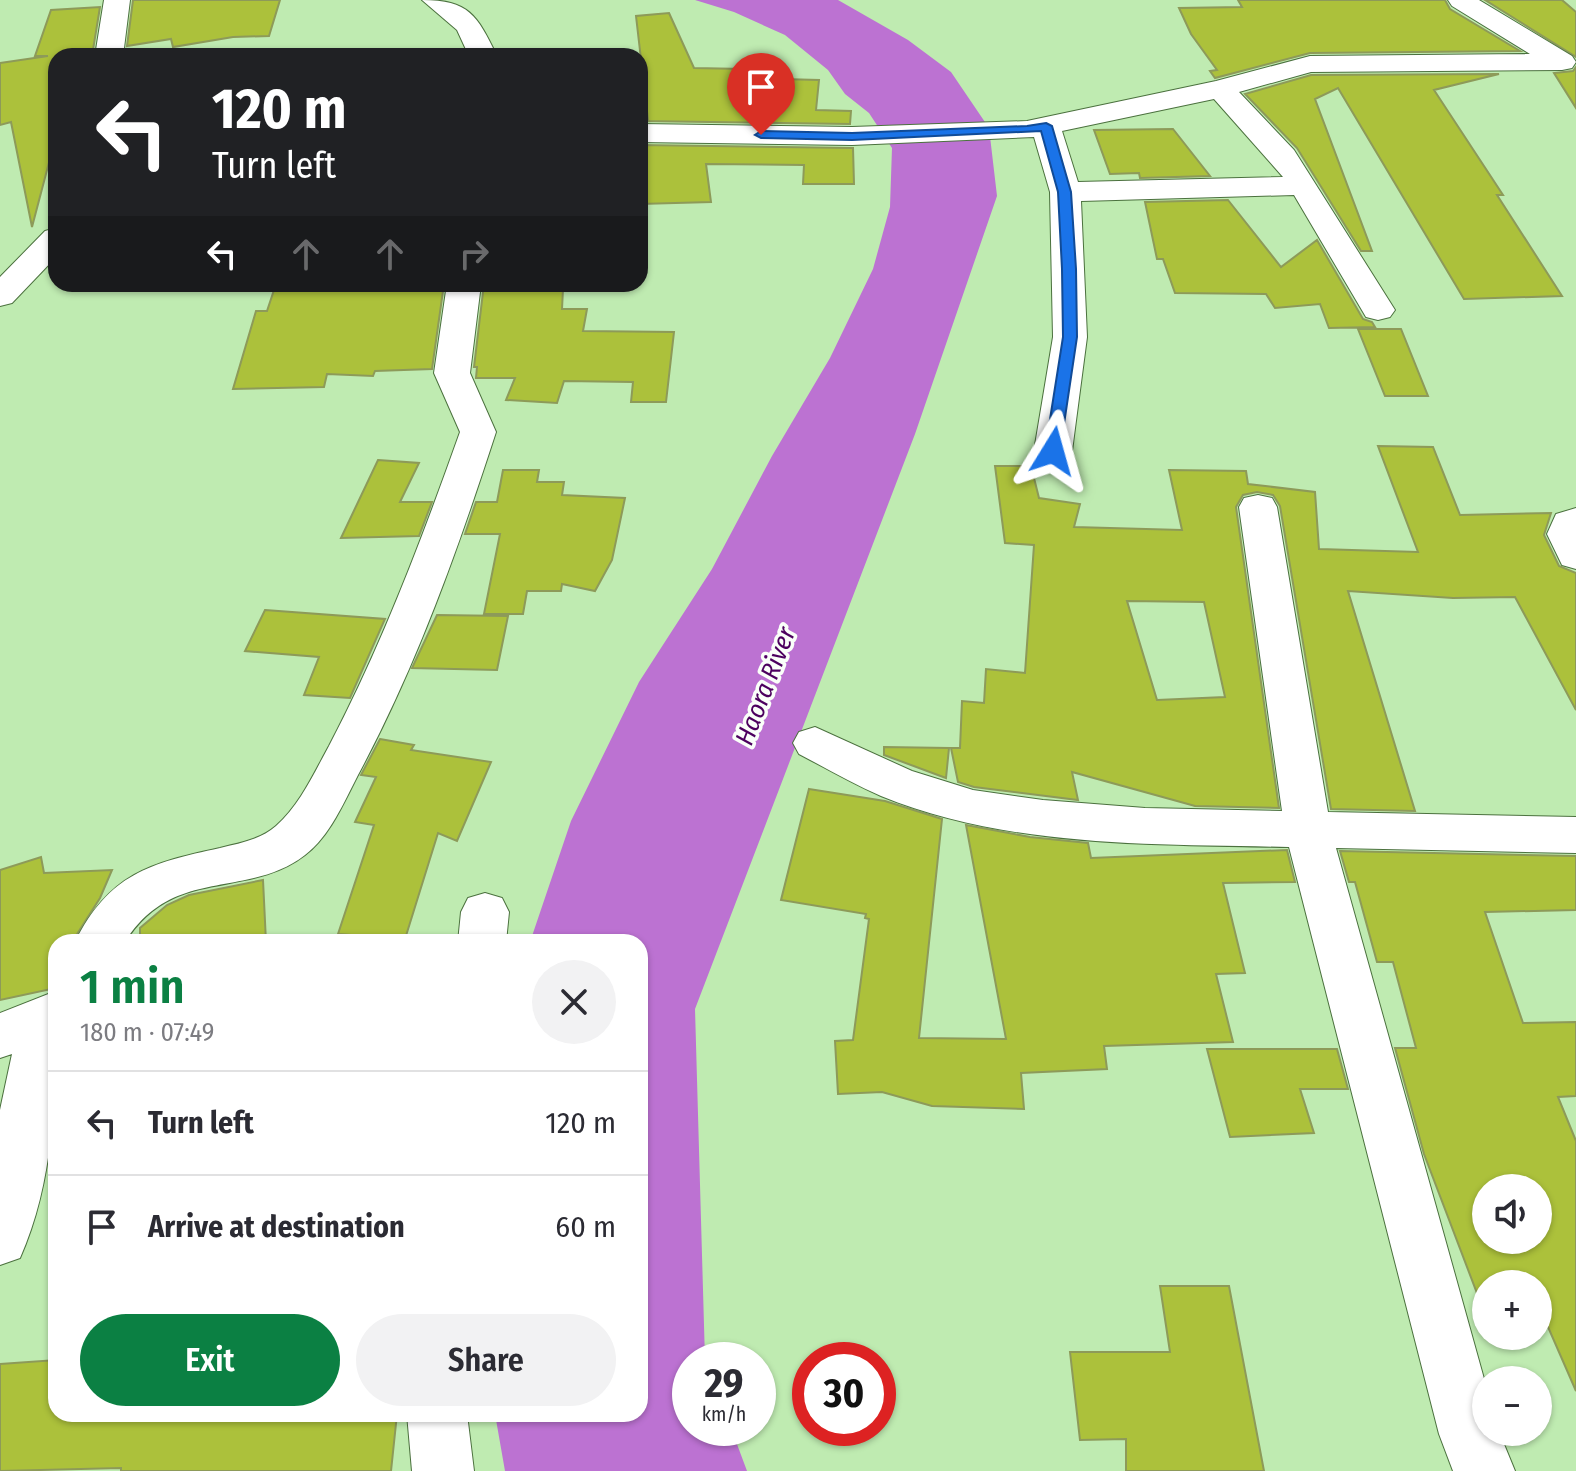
<!DOCTYPE html>
<meta charset="utf-8">
<style>
body{margin:0;font-family:"Fira Sans Condensed",sans-serif;background:#f2f2f3;color:#2b2b33;height:100vh;display:flex;flex-direction:column;font-size:30px;white-space:nowrap}
*{box-sizing:border-box;margin:0}
p{font-size:26px;color:#7c7c81}
.icon{flex:none;width:44px;height:44px;fill:none;stroke:currentColor;stroke-width:2;stroke-linecap:round;stroke-linejoin:round}
.map{position:relative;flex:1;overflow:hidden}
.details{position:absolute;left:48px;top:934px;width:600px;height:488px;display:flex;flex-direction:column;background:#fff;border-radius:24px;box-shadow:0 2px 6px #0004}
.details>*{flex:none}
.hud{position:absolute;left:48px;top:48px;width:600px;height:244px;border-radius:24px;box-shadow:0 2px 6px #0004;background:#202124;color:#fff;overflow:hidden}
.controls{position:absolute;left:1472px;top:1174px;display:grid;gap:16px}
.controls a{display:grid;place-items:center;width:80px;height:80px;border-radius:50%;background:#fff;box-shadow:0 2px 6px #0004;font-size:40px}
.speed{position:absolute;left:672px;top:1342px;display:flex;gap:16px;font-size:40px;font-weight:700;text-align:center}
.speed>*{display:grid;place-content:center;width:104px;height:104px;border-radius:50%;background:#fff;box-shadow:0 2px 6px #0004;line-height:1}
.speed small{font-size:20px;font-weight:400}
.speed .limit{border:12px solid #d22;background:#fff;color:#111}
.pin{position:absolute;display:grid;place-items:center;width:68px;height:68px;color:#fff;margin:-82px -34px;border-radius:50% 50% 50% 0;rotate:-45deg;box-shadow:0 0 8px #0007}
.pin .icon{rotate:45deg}
.me{position:absolute;width:88px;margin:-44px;rotate:8deg;stroke-linejoin:round;filter:drop-shadow(0 0 6px #0008)}
.turn{display:flex;align-items:center;gap:28px;height:168px;padding:0 32px;font-size:36px}
.turn .icon{width:104px;height:104px;stroke-width:2.5}
.turn b{display:block;font-size:56px;line-height:68px}
.lanes{display:flex;align-items:center;height:76px;padding:0 32px;background:#0003;justify-content:center;gap:40px;direction:ltr}
.lanes .off{opacity:.35}
.round{display:grid;place-items:center;flex:none;width:84px;height:84px;border-radius:42px;background:#f2f2f3}
.headline{display:flex;align-items:center;justify-content:space-between;height:136px;padding:0 32px}
h1{font-size:48px;font-weight:600;line-height:60px;color:#0b8043}
.button{display:flex;gap:16px;margin-top:auto;padding:16px 32px}
.button a{flex:1;height:92px;border-radius:48px;background:#0b8043;color:#fff;font-size:32px;font-weight:600;line-height:92px;text-align:center}
.button a+a{background:#f2f2f3;color:#2b2b33}
ul{padding:0;list-style:none}
li{display:flex;align-items:center;gap:24px;height:104px;padding:0 32px;border-top:2px solid #e1e1e2}
li div{flex:1}
li b{display:block;font-size:30px}
li em{font-style:normal}
.map>svg:first-child{display:block}
</style>
<div class="map">
<svg width="1576" height="1471" viewBox="0 0 1576 1471">
<rect width="100%" height="100%" fill="#bfebb1"/>
<path fill="#bc72d2" d="M695,0H838L908,40L951,72L989,128L997,196L915,434L695,1009L705,1360H690V1428H731L747,1471H505L495,1414H640V942H530L571,821L639,682L712,569L772,456L830,358L873,269L890,207L892,148L869,113L845,94L828,70L785,35L734,12Z"/>
<path fill="#acc13b" stroke="#8d9a59" stroke-width="2" fill-rule="evenodd" d="M133,0H280L269,36L233,37L173,47L171,39L127,46Z
M1238,0H1445L1450,9L1520,51L1310,53L1215,78L1210,71L1217,70L1191,34L1179,8L1242,7Z
M1485,0H1562L1576,12V57Z
M100,7L92,56H56V150L52,151L32,227L11,122L0,125V63L48,56H35L51,10Z
M669,13L694,68L744,69L743,78L819,80L816,110L851,111L850,124L640,121L648,120L636,16Z
M1576,67V108L1554,73L1573,71Z
M1499,74L1434,90L1503,195H1497L1562,296L1464,299L1338,88L1315,99L1372,251H1361L1297,148L1245,94L1311,75Z
M1173,129L1210,176L1140,178L1139,173L1110,174L1094,130Z
M640,145L853,148L854,184H803L804,165L706,164L711,202L640,204Z
M1228,200L1281,267L1317,240L1363,319L1372,322L1375,327L1329,328L1320,304L1275,308L1266,294L1175,293L1163,259H1157L1145,202Z
M276,284H444L432,369L375,371L373,376L327,374L324,387L233,389L256,311H267Z
M484,284H523V290L563,289L562,309H587L583,331L674,332L666,402H631L633,382L564,381L557,403L506,400L515,378H476L477,367H474Z
M1358,329H1401L1428,396H1385Z
M1378,446L1433,447L1460,515L1551,513L1544,535L1559,566L1576,573V710L1515,597L1453,598L1348,591L1415,811L1331,809L1280,506L1273,495L1257,492L1243,495L1236,507L1279,808L1195,806L1072,772L1078,800L974,787L958,782L951,748H960L962,701L984,703L986,669L1025,673L1034,545L1005,543L995,466H1031L1039,498L1080,504L1074,527L1182,530L1169,470L1246,471L1248,484L1315,492L1319,549L1418,552ZM1127,601L1204,602L1225,697L1157,700Z
M378,460L419,463L400,502H432L419,536L341,538Z
M503,470H539L537,482H564L562,495L625,498L612,560L595,591L562,584L561,591H527L523,614H484L500,534H465L476,502H497Z
M265,610L385,619L350,698L304,695L319,657L245,651Z
M437,615L508,616L497,670L412,668Z
M380,739L414,745L411,750L491,762L457,841L438,833L405,939L338,934L374,825L355,822L376,777L361,775Z
M884,747L949,748L946,778L884,755Z
M809,789L885,801L942,819L919,1038L1006,1039L966,825L1030,837L1088,843L1091,858L1287,850L1295,882L1223,883L1245,973L1216,974L1233,1042L1104,1046L1107,1069L1021,1073L1024,1109L932,1106L882,1092L838,1094L835,1041L853,1040L869,919L865,918L866,914L781,900Z
M1340,851L1576,856V910L1485,912L1523,1023L1576,1022V1096L1558,1097L1576,1141V1391L1538,1304V1284H1486V1308L1483,1309L1424,1154L1395,1048H1416L1393,962H1377L1355,882H1349ZM1486,1188H1538V1240H1486Z
M41,857L44,873L112,870L100,898L72,942H56V988L0,1000V870Z
M263,880L266,942H140V928L167,905L189,895Z
M1207,1049H1337L1348,1089H1300L1314,1133L1230,1137Z
M1160,1286H1229L1264,1471H1126V1439L1080,1440L1070,1352H1170Z
M56,1360V1414H397L391,1471H121V1468L0,1471V1364Z"/>
<g fill="none" stroke-linecap="round" stroke-linejoin="round">
<defs>
<path id="minor" d="M104,0H130L123,56H95Z
M422,0C469,0 477,15 497,56H469L457,30Z
M1448,0H1479L1572,56L1576,62L1572,68L1562,70L1311,72L1239,92L1294,150L1395,310L1390,317L1378,320L1366,317L1294,195L1081,201L1087,337L1072,451L1066,459L1053,462L1040,459L1034,451L1053,337L1050,192L1034,137L852,145L640,142V124L852,127L1027,121L1216,81L1310,56L1530,54L1452,6ZM1214,99L1283,177L1078,182L1062,131Z
M56,228V257L12,303L0,306V277L45,231Z
M447,284H481L470,373L496,432C458,549 417,665 358,775C344,802 330,836 305,855C247,900 173,865 125,942H75C109,874 150,863 220,848C239,843 260,840 276,826C300,805 314,773 329,746C382,645 422,539 460,432L434,373Z
M1258,495L1272,498L1277,507L1328,812L1576,817V853L1336,848L1486,1386V1432H1499L1515,1471H1453L1439,1434L1289,847C1153,844 1009,848 881,796C853,784 826,768 799,754L793,743L799,732L815,727L912,771L973,790L1043,800L1145,808L1282,811L1239,507L1244,498Z
M1576,508V569L1562,565L1547,534L1556,514Z
M485,893L502,898L509,912L506,942H458L461,912L468,898Z
M56,991C56,1080 57,1175 20,1258L0,1265V1110L12,1054L0,1058V1013Z
M407,1414H467L474,1471H412Z"/>
</defs>
<use href="#minor" stroke="#4b713e" stroke-width="2"/>
<use href="#minor" fill="#fff" fill-rule="evenodd"/>
</g>
<path fill="#1a73e8" stroke="#114b97" stroke-width="2" d="M1046,123L1052,126L1071,192L1076,269L1077,337L1060,451L1053,456L1045,451L1063,337L1062,269L1058,192L1041,131L852,140L761,138L755,135L761,131L852,133L1027,126Z"/>
<g text-anchor="middle" stroke-width="7" stroke-linejoin="round" paint-order="stroke">
<g font-size="26" font-style="italic" fill="#4c005e" stroke="#fafff9">
<text transform="translate(765 686) rotate(-69)" y="9">Haora River</text>
</g>
</g>
</svg>
<div class="controls">
<a><svg class="icon" aria-label="sound" viewBox="0 0 24 24"><path d="M4 9h4l5-4v14l-5-4H4zM17 9q2 3 0 6"/></svg></a>
<a>+</a>
<a>−</a>
</div>
<div class="speed"><div>29<small>km/h</small></div><div class="limit">30</div></div>
<div class="pin" style="left:761px;top:135px;background:#d93025"><svg class="icon" aria-label="arrive" viewBox="0 0 24 24"><path d="M6 21V4h12l-3 4 3 4H6"/></svg></div>
<svg class="me" style="left:1053px;top:451px" viewBox="-20 -20 40 40"><path d="M0-17L14 15 0 8-14 15z" fill="#1a73e8" stroke="#fff" stroke-width="4"/></svg>
<div class="hud">
<div class="turn"><svg class="icon" aria-label="left" viewBox="0 0 24 24"><path d="M17 20v-9H6M10 6l-5 5 5 5"/></svg><div><b>120 m</b>Turn left</div></div>
<div class="lanes"><svg class="icon" aria-label="left" viewBox="0 0 24 24"><path d="M17 20v-9H6M10 6l-5 5 5 5"/></svg><svg class="icon off" aria-label="ahead" viewBox="0 0 24 24"><path d="M12 20V5M6 11l6-6 6 6"/></svg><svg class="icon off" aria-label="ahead" viewBox="0 0 24 24"><path d="M12 20V5M6 11l6-6 6 6"/></svg><svg class="icon off" aria-label="right" viewBox="0 0 24 24"><path d="M7 20v-9h11M14 6l5 5-5 5"/></svg></div>
</div>
<section class="details">
<div class="headline"><div><h1>1 min</h1><p>180 m · 07:49</p></div><a class="round"><svg class="icon" aria-label="close" viewBox="0 0 24 24"><path d="M6 6l12 12M18 6L6 18"/></svg></a></div>
<ul>
<li><svg class="icon" aria-label="left" viewBox="0 0 24 24"><path d="M17 20v-9H6M10 6l-5 5 5 5"/></svg><div><b>Turn left</b></div><em>120 m</em></li>
<li><svg class="icon" aria-label="arrive" viewBox="0 0 24 24"><path d="M6 21V4h12l-3 4 3 4H6"/></svg><div><b>Arrive at destination</b></div><em>60 m</em></li>
</ul>
<div class="button"><a>Exit</a><a>Share</a></div>
</section>
</div>
